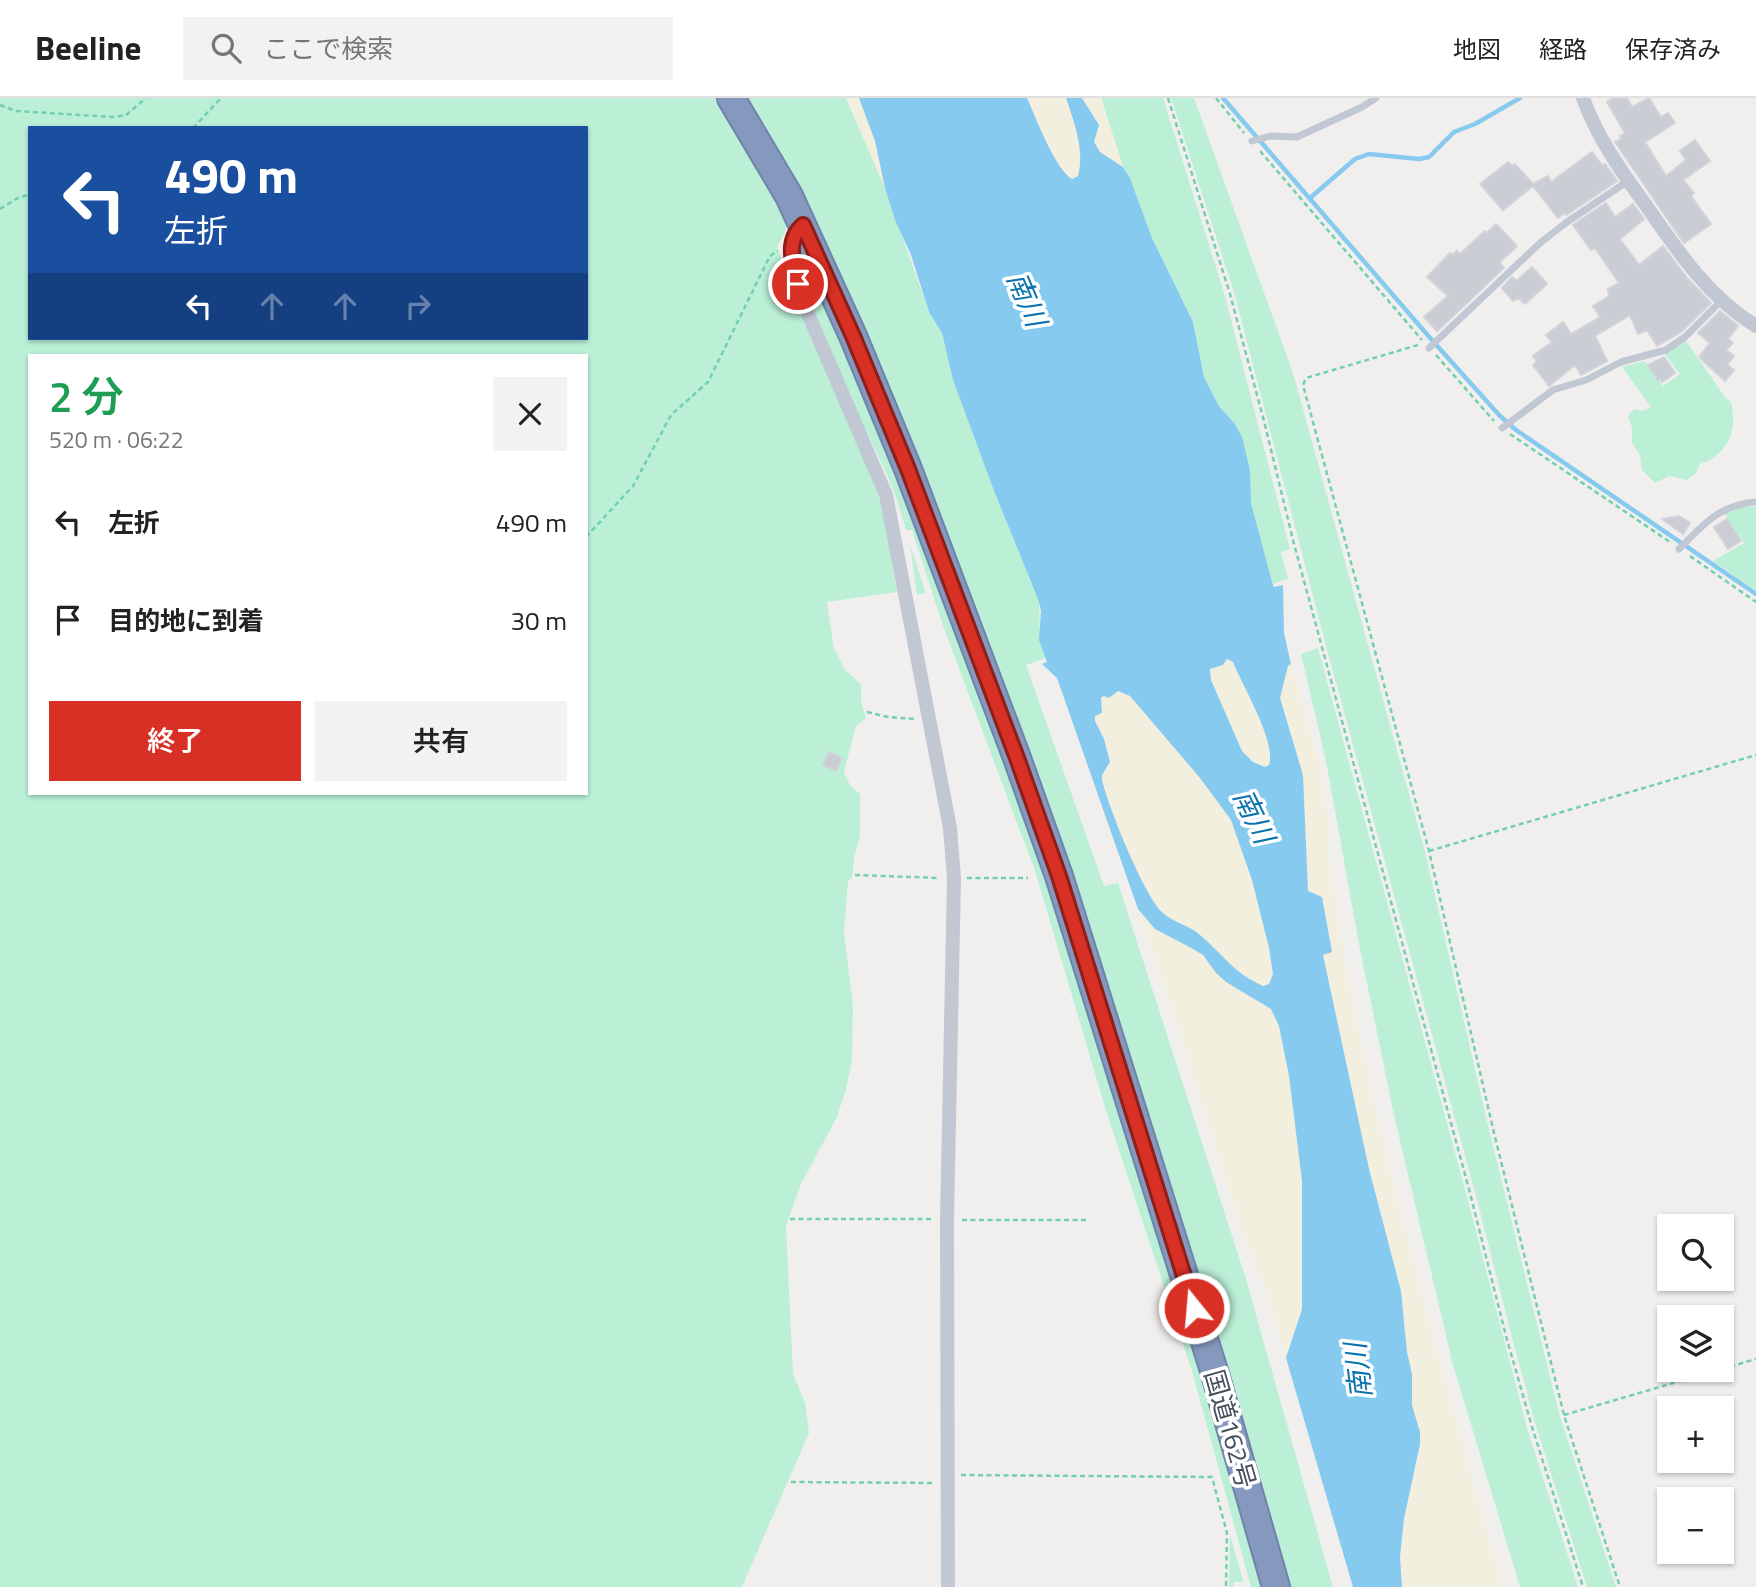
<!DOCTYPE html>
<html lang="ja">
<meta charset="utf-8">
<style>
body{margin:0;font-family:"Titillium Web","Noto Sans JP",sans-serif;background:#f2f2f2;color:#222;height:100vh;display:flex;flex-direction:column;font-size:26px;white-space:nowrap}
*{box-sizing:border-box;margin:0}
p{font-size:23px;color:#767676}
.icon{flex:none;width:38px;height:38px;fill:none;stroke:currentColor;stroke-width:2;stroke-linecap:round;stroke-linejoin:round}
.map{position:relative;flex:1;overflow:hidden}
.sheet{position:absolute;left:28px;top:256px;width:560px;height:441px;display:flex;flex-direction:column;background:#fff;border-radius:0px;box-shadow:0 2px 5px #0004}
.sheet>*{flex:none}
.guide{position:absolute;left:28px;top:28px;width:560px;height:214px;border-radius:0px;box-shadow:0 2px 5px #0004;background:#1a4fa0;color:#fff;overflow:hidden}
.controls{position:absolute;left:1657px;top:1116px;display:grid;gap:14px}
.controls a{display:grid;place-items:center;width:77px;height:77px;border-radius:0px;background:#fff;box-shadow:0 2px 5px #0004;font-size:35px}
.pin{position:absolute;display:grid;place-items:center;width:60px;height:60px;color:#fff;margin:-30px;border:4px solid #fff;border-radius:50%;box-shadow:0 2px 7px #0007}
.me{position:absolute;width:77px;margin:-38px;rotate:343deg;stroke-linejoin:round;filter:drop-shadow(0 0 5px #0008)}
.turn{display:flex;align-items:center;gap:24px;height:147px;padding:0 21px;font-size:32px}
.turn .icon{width:91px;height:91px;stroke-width:2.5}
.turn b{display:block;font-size:49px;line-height:60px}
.lanes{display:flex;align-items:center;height:66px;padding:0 21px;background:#0003;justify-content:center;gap:35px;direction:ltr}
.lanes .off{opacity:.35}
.round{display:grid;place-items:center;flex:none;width:74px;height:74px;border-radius:0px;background:#f2f2f2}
.head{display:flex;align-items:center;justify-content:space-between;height:119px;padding:0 21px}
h1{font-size:42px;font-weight:600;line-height:52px;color:#1e9e55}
.button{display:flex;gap:14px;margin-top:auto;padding:14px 21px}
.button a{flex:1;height:80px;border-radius:0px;background:#d93025;color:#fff;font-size:28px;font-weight:600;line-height:80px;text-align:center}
.button a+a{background:#f2f2f2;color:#222}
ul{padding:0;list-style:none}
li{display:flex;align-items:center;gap:21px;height:98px;padding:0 21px}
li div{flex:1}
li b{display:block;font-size:26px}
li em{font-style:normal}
header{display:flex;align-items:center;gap:42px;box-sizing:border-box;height:98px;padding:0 35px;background:#fff;border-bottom:2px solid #e0e0e0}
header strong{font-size:33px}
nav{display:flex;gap:38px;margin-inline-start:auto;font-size:24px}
.search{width:490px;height:63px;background:#f2f2f2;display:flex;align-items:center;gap:18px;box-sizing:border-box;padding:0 24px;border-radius:0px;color:#767676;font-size:26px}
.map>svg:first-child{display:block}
</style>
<header>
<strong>Beeline</strong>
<div class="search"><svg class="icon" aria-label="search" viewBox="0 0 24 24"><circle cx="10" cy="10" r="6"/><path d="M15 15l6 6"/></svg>ここで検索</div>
<nav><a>地図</a><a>経路</a><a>保存済み</a></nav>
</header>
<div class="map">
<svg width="1756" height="1489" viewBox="0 0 1756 1489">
<rect width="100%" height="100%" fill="#f1efee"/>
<path fill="#bbf0d7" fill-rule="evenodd" d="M0,0H721L788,120L786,132L777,149L804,224L858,347L882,407L897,494L827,504L834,551L846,573L861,586V603L866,620L856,628L844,674L850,687L860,696V738L854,760L852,780L848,783L844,835L853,908L852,961L846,992L836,1021L801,1086L786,1128L793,1276L805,1305L809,1335L742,1489H0ZM30,30H586V240H30ZM30,257H586V695H30Z
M741,0H846L885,90L929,214L942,235L953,282L994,393L1038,501C1042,521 1036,541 1046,560L1026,567L1104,788L1118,785L1245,1178L1333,1489H1285L1067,775Z
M1101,0H1163L1225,198L1290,451L1281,454L1288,481L1272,486L1251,405L1235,326L1219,308L1204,279L1193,224L1152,140L1130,80L1123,69Z
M1171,0H1194L1294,278L1425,754L1490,1036L1560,1319L1616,1489H1587L1536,1328L1511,1236L1475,1094L1325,544L1234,194Z
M801,150L836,218L1051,780L1267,1489H1251L1192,1273L1108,1019L1035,773L942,525L912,432H906C902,418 898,404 893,391C875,345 791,190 801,150Z
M1686,243L1725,299L1731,304C1738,332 1728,357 1700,366L1696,375L1687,382L1669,378L1655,385L1642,372L1640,358L1632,344V330L1628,318L1634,311L1642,313L1651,309L1622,269L1645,263L1663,288L1680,276L1665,256Z
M1740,409H1756V493L1713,463L1744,445L1725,416Z
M910,447L926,495L917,497Z
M1318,550L1466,1095L1527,1330L1578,1489H1520L1453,1267L1393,1013L1359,846L1326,663L1301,556Z
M1230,1436L1243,1484H1234L1233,1489H1229Z"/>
<path fill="#f3efdf" d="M846,0H859L875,43L885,90Z
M1027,0H1066C1075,24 1085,53 1078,78L1072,82C1055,70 1036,20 1027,0Z
M1082,0H1101L1123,69L1107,61L1094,45L1099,26Z
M1227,561L1233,564C1242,587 1277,645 1269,667L1265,669L1246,659L1242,653L1211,582L1210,571L1223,567Z
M1291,566L1318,660L1330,734L1327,742C1333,780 1337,819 1344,857C1383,1071 1444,1280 1503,1489H1402L1400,1481L1404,1421L1420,1353V1334L1412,1307V1276L1407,1254L1401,1193L1369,1071L1323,857L1332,854L1322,799L1308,793L1303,677L1280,600L1288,568Z
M1118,593L1130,598L1200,680L1231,722L1252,782L1269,850L1273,876L1269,886L1263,888C1236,876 1222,857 1201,838C1189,827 1172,825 1160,813C1135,784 1117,723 1103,686L1102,677L1108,669L1104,641L1098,632L1095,618L1102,615L1101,601Z
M1138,811L1146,822L1165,837L1180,843L1203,857L1239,893L1271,912L1279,928L1289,978L1302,1083V1211L1286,1260L1265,1189L1241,1129L1177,925Z"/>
<path fill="#87caef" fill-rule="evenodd" d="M859,0H1027C1036,20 1055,71 1072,81L1078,78C1085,52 1074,24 1066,0H1082L1099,27L1094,44L1100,54L1123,69L1130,80L1152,140L1193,224L1204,279L1219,308L1235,326L1242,339L1250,372L1251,405L1272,484L1274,489L1283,487L1284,535L1291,566L1288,568L1280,600L1303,677L1308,793L1322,799L1332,854L1323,857L1369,1071L1401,1193L1407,1254L1412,1276V1307L1420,1334V1346L1404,1421L1400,1459L1402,1489H1353L1286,1260L1302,1211V1083L1289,978L1279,928L1271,911L1226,884L1216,875L1203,857L1193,851L1155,831L1138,811L1057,580L1042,566L1047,564L1039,542L1041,513L1038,501L994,393L953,282L942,235L929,214L911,157L895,122L885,90L875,43ZM1227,561L1233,564C1242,587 1277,645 1269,667L1265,669L1253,664L1242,653L1211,582L1210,571L1223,567ZM1118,593L1130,598L1200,680L1231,722L1252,782L1269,850L1273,876L1269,886L1263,888C1232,874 1224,857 1200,837C1189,827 1174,825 1163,815C1144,798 1108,708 1102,682V677L1110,664L1104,641L1095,623V618L1102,615L1101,600L1104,598L1109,600Z"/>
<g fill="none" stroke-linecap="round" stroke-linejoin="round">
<path stroke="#87caef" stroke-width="4.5" d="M1223,0L1431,241L1500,318L1516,332L1756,496
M1310,100L1355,61L1369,56L1419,61L1429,59L1454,34L1475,26L1520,0"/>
</g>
<path fill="#cacdd4" stroke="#d2d3da" stroke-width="2" d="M1613,0H1627L1632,9L1649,0L1661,19L1668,15L1675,25L1645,44L1666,78L1686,62L1680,53L1695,42L1710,63L1683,82L1694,95L1691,98L1711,126L1684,145L1615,44L1622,41L1620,38L1625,35L1607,4Z
M1592,54L1603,68L1605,66L1617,83L1566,117L1564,115L1558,120L1533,88L1503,112L1480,86L1508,64L1512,68L1515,66L1533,86L1548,78L1551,84Z
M1606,105L1615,119L1633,106L1644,121L1620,141L1639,167L1663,148L1687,180L1711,205L1681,234L1657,248L1647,232L1638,236L1630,217L1595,238L1607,263L1581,277L1575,267L1549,288L1533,267L1537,263L1533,258L1552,244L1546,237L1563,224L1571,236L1600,219L1593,208L1609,198L1608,191L1619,185L1595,150L1591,152L1573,127Z
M1496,126L1517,148L1501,163L1500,165L1504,170L1437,233L1424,219L1448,198L1427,179L1450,155L1453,157L1457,153L1460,156L1485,133L1487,135Z
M1532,169L1547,186L1525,206L1518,200L1513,203L1502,190L1512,179L1516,183Z
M1720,213L1738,228L1728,241L1733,245L1726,252L1734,258L1727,267L1734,272L1725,283L1699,259L1710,245L1698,235Z
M1664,259L1675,275L1662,284L1660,280L1658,282L1648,267Z
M1679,418L1690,425L1683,436L1662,421Z
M1727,421L1741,443L1728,451L1714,429Z
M829,654L842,660L836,673L823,667Z"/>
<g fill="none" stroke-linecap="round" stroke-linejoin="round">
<defs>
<path id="highway" d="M731,0L789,98L853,238L908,371L1017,660L1059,778L1215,1276L1276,1489"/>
</defs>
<use href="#highway" stroke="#7083ab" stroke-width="30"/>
<path stroke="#72cfaf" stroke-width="2.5" stroke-dasharray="5 3.5" stroke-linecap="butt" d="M1168,0L1230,196L1264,323L1294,446L1470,1095L1506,1238L1532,1329L1583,1489
M1216,0L1244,35
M0,7L16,13L114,19L126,17L146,0
M193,30L221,0
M1260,53L1422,242
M0,111L16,101L30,96
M1418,247L1306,280L1303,287L1429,753L1494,1035L1564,1317L1620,1489
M1436,257L1494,323
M1510,336L1670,444
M586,439L633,388L671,317L708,284L770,158L778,153
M1690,458L1756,504
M867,614L888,619L915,621
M1429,753L1756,657
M855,777L939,780
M967,780H1028
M790,1121H934
M962,1122H1089
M1722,1271L1756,1261
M1564,1317L1718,1272
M961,1377L1212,1379L1227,1435L1226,1489
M791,1384L935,1385"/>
<path stroke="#c1c8d4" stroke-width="7" d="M1252,43L1270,38L1297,39L1362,9L1376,0
M1429,250L1540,145L1567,124L1628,83
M1502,330L1553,292L1586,282L1621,264L1666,252L1685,239L1721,203
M1679,451C1704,426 1719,407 1756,404"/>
<path stroke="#c1c8d4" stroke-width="14" d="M1583,0C1597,39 1621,73 1645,106C1677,152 1708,199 1756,228
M803,127L797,133L791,149L798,185L809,218L886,397L950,730L954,780L947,1122L948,1489"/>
<use href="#highway" stroke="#8599bf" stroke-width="26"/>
</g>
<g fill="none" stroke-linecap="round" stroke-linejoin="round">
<defs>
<path id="route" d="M798,186C793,165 785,143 803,127L853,238L908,371L1017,660L1059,778L1194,1210"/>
</defs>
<use href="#route" stroke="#8d1f18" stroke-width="18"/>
<use href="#route" stroke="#d93025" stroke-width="12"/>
</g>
<g text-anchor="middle" stroke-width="7" stroke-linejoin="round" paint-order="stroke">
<g font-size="26" fill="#464f5d" stroke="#fff">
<text transform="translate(1230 1331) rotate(74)" y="9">国道162号</text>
</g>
<g font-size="28" font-style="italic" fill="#0873ae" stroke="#fff">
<text transform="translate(1027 201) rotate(67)" y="10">南川</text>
<text transform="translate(1254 718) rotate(64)" y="10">南川</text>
<text transform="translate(1358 1273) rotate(-97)" y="10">南川</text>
</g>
</g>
</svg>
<div class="controls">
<a><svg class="icon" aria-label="search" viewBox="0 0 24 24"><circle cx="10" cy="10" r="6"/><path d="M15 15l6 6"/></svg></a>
<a><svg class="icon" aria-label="layers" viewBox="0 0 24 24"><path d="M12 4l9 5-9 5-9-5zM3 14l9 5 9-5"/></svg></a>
<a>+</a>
<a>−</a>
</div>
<div class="pin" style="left:798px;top:186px;background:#d93025"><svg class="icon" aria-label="arrive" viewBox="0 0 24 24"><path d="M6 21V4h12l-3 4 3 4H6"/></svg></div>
<svg class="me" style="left:1194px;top:1210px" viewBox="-20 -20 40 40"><circle r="17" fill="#d93025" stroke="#fff" stroke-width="3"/><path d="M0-11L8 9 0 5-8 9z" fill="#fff"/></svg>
<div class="guide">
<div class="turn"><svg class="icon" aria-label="left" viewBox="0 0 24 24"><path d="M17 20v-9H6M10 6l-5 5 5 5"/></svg><div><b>490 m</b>左折</div></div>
<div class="lanes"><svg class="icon" aria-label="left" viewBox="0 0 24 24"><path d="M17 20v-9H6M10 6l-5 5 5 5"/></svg><svg class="icon off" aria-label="ahead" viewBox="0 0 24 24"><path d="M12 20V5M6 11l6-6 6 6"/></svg><svg class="icon off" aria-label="ahead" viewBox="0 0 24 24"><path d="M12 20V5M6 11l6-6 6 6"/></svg><svg class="icon off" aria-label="right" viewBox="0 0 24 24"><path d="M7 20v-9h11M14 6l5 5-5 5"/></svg></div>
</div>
<section class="sheet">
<div class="head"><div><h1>2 分</h1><p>520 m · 06:22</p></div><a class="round"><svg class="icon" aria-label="close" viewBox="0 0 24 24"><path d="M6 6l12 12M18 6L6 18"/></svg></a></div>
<ul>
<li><svg class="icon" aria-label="left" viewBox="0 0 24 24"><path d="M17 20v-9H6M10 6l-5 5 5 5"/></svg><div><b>左折</b></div><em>490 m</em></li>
<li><svg class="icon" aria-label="arrive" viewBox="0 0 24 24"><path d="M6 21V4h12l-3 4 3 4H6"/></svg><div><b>目的地に到着</b></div><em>30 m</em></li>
</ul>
<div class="button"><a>終了</a><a>共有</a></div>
</section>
</div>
